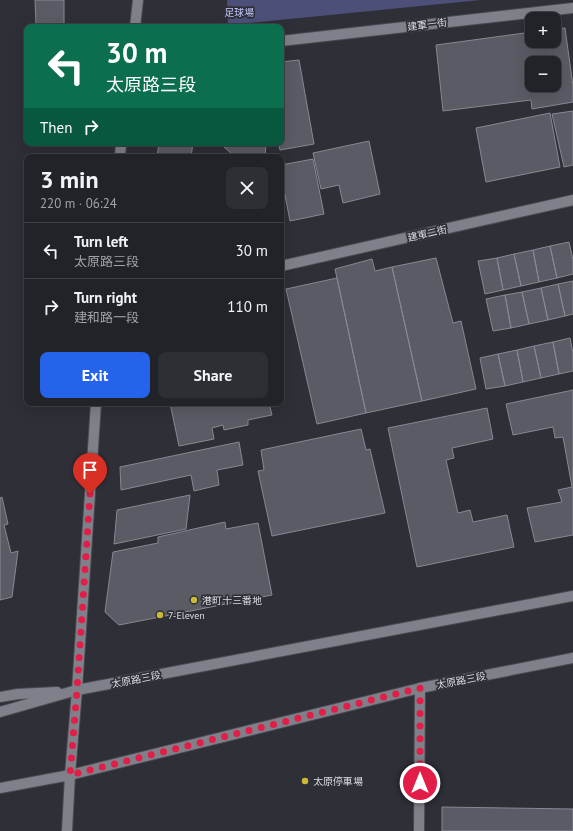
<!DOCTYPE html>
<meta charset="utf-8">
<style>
body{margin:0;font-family:"PT Sans","Noto Sans TC",sans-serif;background:#2e2f35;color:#f1f3f6;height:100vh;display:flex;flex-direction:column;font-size:15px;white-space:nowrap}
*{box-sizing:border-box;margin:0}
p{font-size:13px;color:#a2a4a8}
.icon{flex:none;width:22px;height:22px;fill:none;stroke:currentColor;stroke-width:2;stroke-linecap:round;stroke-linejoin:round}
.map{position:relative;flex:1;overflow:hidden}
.panel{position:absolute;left:24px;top:154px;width:260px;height:252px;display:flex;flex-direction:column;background:#222329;border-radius:8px;box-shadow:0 4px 16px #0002,0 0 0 1px #3f4046}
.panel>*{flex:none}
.guide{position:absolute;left:24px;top:24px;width:260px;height:122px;border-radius:8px;box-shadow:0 4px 16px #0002,0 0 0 1px #3f4046;background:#0b6e4f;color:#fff;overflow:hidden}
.fabs{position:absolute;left:525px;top:12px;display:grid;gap:8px}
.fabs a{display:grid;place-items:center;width:36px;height:36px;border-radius:8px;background:#222329;box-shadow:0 4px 16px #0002,0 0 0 1px #3f4046;font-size:20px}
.pin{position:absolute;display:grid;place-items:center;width:34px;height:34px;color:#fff;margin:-41px -17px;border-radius:50% 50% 50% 0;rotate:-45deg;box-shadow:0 0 4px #0007}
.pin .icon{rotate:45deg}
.me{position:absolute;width:44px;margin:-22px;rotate:0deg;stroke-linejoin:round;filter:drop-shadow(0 0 3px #0008)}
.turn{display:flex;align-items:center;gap:14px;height:84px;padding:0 16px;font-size:18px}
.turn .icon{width:52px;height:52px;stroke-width:2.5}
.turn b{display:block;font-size:28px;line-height:34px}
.then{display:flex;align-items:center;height:38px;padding:0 16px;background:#0003;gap:8px;font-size:15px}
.round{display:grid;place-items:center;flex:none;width:42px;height:42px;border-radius:8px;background:#2e2f35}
.overview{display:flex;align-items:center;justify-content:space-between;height:68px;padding:0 16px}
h1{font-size:24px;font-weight:600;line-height:30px}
.primary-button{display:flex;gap:8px;margin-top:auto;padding:8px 16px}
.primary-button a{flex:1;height:46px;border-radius:8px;background:#2563eb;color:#fff;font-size:16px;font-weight:600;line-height:46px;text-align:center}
.primary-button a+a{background:#2e2f35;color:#f1f3f6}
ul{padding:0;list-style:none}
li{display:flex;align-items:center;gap:12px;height:56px;padding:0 16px;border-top:1px solid #3f4046}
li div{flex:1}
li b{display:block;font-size:15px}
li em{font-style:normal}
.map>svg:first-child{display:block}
</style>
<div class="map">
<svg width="573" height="831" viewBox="0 0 573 831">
<rect width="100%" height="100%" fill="#2e2f37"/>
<path fill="#4c5078" d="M227,0H481L228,25Z"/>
<path fill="#5a5b64" stroke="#878992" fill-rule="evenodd" d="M35,0H64V27H42V24H36Z
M565,28L573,86V102L532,109L531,100L443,111L436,45L532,32V41H554V29ZM532,63H554V85H532Z
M299,60L314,144L280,150L278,143H281V62Z
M573,111V165L564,167L552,114Z
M550,113L560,167L486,182L476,128Z
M369,141L380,194L343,203L339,185L321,189L313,153Z
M159,143H193L191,157H157Z
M224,143H266L265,157H232L233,155L224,147Z
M313,159L324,214L290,221L281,174V165Z
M569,242L573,260V274L557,278L550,246Z
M550,246L557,278L539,282L533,250Z
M533,250L539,282L521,286L514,254Z
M514,254L521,286L503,290L497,258Z
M436,258L453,323L461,321L476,389L422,401L392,267Z
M497,258L503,290L485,294L478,261Z
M372,259L375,271L392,267L422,401L366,413L335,269Z
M337,278L366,413L317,424L286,289Z
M573,281V314L565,316L558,284Z
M558,284L565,316L548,320L541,288Z
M541,288L548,320L529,324L522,292Z
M522,292L529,324L511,328L505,295Z
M505,295L511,328L493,331L486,299Z
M570,338L573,353V371L559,374L553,342Z
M553,342L559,374L541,378L534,346Z
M534,346L541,378L523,382L517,350Z
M517,350L523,382L505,386L498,354Z
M498,354L505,386L486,389L480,358Z
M573,390V535L535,542L527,508L562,502L558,490L572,487L563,437L555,438L553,427L513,435L506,404Z
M170,403H269L272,415L248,420V425L224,430L223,425L212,428L214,439L179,446Z
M487,408L493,439L452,448L454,458L446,460L458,513L470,510L473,522L507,515L514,547L417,567L388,428Z
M361,429L366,450L370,449L385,513L272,536L258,471L264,470L261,450Z
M239,442L243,465L217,470L219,485L194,491L191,475L121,490L120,467Z
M190,495L186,529L114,544L117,510Z
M2,497L8,524L4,525L11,553L18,551L12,597L0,600V498Z
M225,522L226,529L258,523L272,595L119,625L105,612L113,552L158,543V537Z
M442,807L573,809V831H442Z"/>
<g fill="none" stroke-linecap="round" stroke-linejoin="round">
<defs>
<path id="street" d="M135,27L138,0
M281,41L573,8
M120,157L121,143
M281,266L573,200
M70,775L77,690L96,403
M419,831L420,688"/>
<path id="secondary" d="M0,697L18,694L57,692
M0,712L77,690L573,596
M0,788L70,775L420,688L573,658
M67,831L70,775"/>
</defs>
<use href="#street" stroke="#4a4a52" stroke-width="12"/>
<use href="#secondary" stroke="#4a4a52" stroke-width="12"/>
<use href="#street" stroke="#7f8089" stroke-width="10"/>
<use href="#secondary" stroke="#7f8089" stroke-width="10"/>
</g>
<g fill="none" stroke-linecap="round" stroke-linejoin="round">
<path stroke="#e11d48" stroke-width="7" stroke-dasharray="0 12.6" d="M90,494L77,690L70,775L420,688V783"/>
</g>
<g fill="#ceb837" stroke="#2e2f37" stroke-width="1.5">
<circle cx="194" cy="600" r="4"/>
<circle cx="160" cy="615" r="4"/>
<circle cx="305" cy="781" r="4"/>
</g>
<g text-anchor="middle" stroke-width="3.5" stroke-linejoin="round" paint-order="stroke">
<g font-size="10" fill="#c2c8fd" stroke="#2e2f37">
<text x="239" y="16">足球場</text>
</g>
<g font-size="10" fill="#dcdde2" stroke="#2e2f37">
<text transform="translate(427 24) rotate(-7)" y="4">建軍一街</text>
<text transform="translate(427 233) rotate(-13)" y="4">建軍二街</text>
<text transform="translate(136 679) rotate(-11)" y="4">太原路三段</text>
<text transform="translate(461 680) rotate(-11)" y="4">太原路三段</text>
</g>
<g font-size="10" fill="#dcdde2" stroke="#2e2f37" text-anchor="start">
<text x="202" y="604">港町十三番地</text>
<text x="168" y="619">7-Eleven</text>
<text x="313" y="785">太原停車場</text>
</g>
</g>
</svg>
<div class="fabs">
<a>+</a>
<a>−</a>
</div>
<div class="pin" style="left:90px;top:494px;background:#d93025"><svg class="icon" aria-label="arrive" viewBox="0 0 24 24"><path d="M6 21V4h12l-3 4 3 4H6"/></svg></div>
<svg class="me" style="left:420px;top:783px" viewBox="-20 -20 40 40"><circle r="17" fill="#e11d48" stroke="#fff" stroke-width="3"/><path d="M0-11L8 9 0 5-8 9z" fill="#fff"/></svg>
<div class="guide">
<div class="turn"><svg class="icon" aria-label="left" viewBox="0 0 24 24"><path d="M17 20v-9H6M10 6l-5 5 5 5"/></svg><div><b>30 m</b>太原路三段</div></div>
<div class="then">Then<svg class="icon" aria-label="right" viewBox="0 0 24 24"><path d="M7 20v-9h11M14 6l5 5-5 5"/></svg></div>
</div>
<section class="panel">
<div class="overview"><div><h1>3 min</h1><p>220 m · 06:24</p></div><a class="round"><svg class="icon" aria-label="close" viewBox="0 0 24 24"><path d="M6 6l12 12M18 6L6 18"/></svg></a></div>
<ul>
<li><svg class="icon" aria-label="left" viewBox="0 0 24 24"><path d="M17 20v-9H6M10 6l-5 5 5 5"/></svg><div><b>Turn left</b><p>太原路三段</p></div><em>30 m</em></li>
<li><svg class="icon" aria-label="right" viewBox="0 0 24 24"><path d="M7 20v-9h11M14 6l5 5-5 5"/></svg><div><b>Turn right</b><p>建和路一段</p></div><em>110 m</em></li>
</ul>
<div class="primary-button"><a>Exit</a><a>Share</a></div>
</section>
</div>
